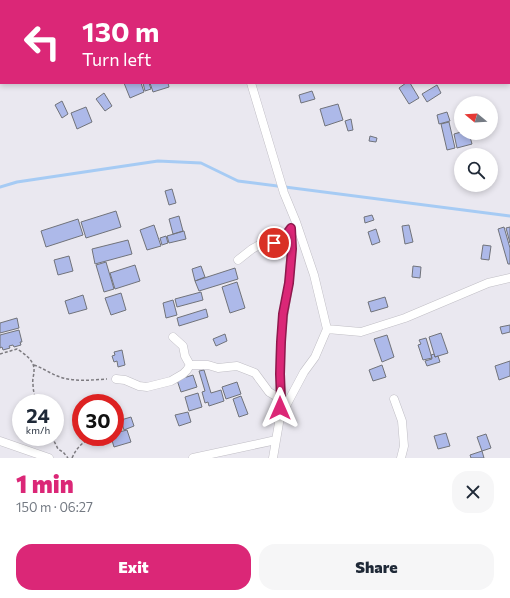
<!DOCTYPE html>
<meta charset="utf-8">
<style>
body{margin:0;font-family:Commissioner,sans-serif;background:#f6f6f7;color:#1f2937;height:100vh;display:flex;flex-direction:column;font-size:15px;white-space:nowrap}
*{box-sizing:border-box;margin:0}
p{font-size:13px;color:#747a83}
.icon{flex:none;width:22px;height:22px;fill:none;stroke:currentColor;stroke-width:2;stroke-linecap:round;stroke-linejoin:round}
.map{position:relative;height:458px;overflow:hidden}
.side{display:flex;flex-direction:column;background:#fff;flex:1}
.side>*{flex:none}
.top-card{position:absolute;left:0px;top:0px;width:510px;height:84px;box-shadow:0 2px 6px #0003;background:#db2777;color:#fff;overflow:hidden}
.needle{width:26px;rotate:288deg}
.fabs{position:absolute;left:454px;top:96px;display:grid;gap:8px}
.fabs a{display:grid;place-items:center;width:44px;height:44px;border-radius:50%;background:#fff;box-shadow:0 2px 6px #0003;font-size:20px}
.speed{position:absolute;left:12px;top:394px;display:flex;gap:8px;font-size:20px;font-weight:700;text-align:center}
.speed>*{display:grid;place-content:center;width:52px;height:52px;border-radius:50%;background:#fff;box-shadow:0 2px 6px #0003;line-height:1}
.speed small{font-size:10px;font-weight:400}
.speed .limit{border:6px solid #d22;background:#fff;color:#111}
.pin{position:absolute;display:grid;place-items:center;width:34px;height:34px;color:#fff;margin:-17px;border:2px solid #fff;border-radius:50%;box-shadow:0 1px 4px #0007}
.me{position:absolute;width:44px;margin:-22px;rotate:0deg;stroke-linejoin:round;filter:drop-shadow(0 0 3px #0008)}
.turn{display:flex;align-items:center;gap:14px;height:84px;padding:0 16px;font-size:18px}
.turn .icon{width:52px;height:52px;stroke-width:2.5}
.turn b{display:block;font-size:28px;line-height:34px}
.round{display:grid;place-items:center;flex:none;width:42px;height:42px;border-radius:16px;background:#f6f6f7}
.head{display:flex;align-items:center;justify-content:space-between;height:68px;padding:0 16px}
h1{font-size:24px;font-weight:800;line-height:30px;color:#db2777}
.button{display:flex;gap:8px;margin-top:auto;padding:8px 16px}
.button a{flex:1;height:46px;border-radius:16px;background:#db2777;color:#fff;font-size:16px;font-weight:800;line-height:46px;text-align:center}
.button a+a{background:#f6f6f7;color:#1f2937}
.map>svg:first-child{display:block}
</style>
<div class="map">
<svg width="510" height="458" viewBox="0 0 510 458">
<rect width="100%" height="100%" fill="#eae8f0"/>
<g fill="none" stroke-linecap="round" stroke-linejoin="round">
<path stroke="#a6cbf4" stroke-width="3" d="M0,187L17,182L158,161L201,163L238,181L510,216"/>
</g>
<path fill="#adb9e9" stroke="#71737a" d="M355,0H384L356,1Z
M124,83H141L144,92L130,98Z
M143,83H149L151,89L145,91Z
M150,83H168L169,87L153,92Z
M406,83H410L419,98L409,104L399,88Z
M437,85L441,93L427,102L422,94Z
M312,91L315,99L301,103L299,95Z
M104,93L112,106L105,111L96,99Z
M62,101L68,114L62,118L55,105Z
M338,104L343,120L325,126L320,109Z
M86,107L92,122L77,129L71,113Z
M447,112L450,121L439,124L437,115Z
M351,119L353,130L348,131L345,121Z
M449,122L455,148L447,150L441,124Z
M461,132V133H469L472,144L457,148L454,134Z
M370,136L377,138L376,142L369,141Z
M172,189L176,203L169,205L165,191Z
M116,211L121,227L86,238L81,222Z
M372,215L374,220L365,223L364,217Z
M179,216L183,231L173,234L169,219Z
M78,219L83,235L46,247L41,231Z
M154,225L161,246L147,250L140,230Z
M409,225L413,242L405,244L402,226Z
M504,227L510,248V264H508L498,229Z
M510,227V243L506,228Z
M376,229L380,242L372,245L368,232Z
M184,231L186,239L169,243L167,236Z
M166,236L168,243L162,245L160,238Z
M128,240L132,254L95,264L92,249Z
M483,245L491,246L489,260L481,259Z
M69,256L73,271L58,275L54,260Z
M106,262L114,289L104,292L96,265Z
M135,265L140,281L115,289L110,273Z
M201,266L205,277L195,281L192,269Z
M413,266L421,267L420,278L412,277Z
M235,268L238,279L199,291L195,281Z
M237,282L245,308L230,313L222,287Z
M201,292L203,300L177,307L175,299Z
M121,293L126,310L111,315L105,298Z
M83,295L87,309L69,314L65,301Z
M385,297L388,307L371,312L368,302Z
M173,300L177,315L166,318L163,303Z
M206,309L208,317L179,326L177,318Z
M17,318L19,328L0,333V323Z
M510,325V332L502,334L500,327Z
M19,330L22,342H20L21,345L14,347L13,345L9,346L10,348L3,350L2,347L0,348V335Z
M441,333L448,353L435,357L429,337Z
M225,334L227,341L216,346L213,339Z
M387,335L394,357L382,362L374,339Z
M426,338L432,358L423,360L418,345L421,344L419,340Z
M122,350L125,365L118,367L117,361L114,362L112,356L115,355L114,352Z
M434,354L435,357L438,356L440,362L427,366L425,361L432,359L431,355Z
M510,361V376L499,380L495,366Z
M382,365L386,377L373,381L369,370Z
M204,370L211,393L221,390L224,401L209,406L208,402L205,403L202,392L205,391L199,371Z
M193,375L197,387L181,392L177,380Z
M237,382L241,394L226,399L222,387Z
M198,393L202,407L189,411L185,397Z
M241,396L248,414L239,417L233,399Z
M188,412L191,422L179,426L175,415Z
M131,417L134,426L124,430L121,420Z
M127,430L131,442L114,447L111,437H115V433Z
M446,433L450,446L438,449L434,436Z
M486,434L491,448L482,451L477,437Z
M482,451L484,458H471L470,455Z"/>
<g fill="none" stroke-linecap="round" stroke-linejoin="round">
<defs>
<path id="street" d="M214,0V1
M251,83L284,193L296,222L314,275L327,329L315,357L304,372L280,417L273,458
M238,260L252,249L261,244L274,243L283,239L291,228
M327,329L361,332L405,318L488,283L510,278
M173,337L183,346L185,356L190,365
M190,365H208L218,368L237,366L255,373L269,392L281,399
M116,379L125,380L139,386L147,387L171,381L183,374L187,370L190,365
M394,399L402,421L404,446L401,458
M280,414C281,390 279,365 281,341C282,321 286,302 289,283C291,265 291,246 291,228
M0,441L49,458
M193,458L276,440"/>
<path id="secondary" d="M103,1L108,0
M0,26L1,25"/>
</defs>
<use href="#street" stroke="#c0bec5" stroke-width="9"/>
<use href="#secondary" stroke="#c0bec5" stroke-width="13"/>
<path stroke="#7c7a7f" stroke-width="1.5" stroke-dasharray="3 2" stroke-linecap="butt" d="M0,354L17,349C25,354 35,361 34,371C34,375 32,380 33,384C33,391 35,397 37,403
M34,365C43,368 51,374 60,377C75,382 91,380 107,379
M52,437L58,449L63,452L68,458
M72,458C77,447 83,441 95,437"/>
<use href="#street" stroke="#fff" stroke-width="8"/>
<use href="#secondary" stroke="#fff" stroke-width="12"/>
</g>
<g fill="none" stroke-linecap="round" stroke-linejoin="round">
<defs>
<path id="route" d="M274,243L283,239L291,228L292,249L289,283L283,314L281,342L280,374L281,399L280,408"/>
</defs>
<use href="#route" stroke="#8e194d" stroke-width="10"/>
<use href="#route" stroke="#db2777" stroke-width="7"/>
</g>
</svg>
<div class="fabs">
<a><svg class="needle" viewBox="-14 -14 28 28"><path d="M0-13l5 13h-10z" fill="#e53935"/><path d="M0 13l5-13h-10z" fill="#747a83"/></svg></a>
<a><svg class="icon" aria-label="search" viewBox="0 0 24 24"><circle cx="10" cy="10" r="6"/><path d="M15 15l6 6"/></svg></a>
</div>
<div class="speed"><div>24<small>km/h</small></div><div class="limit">30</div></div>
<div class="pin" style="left:274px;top:243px;background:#d93025"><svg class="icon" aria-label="arrive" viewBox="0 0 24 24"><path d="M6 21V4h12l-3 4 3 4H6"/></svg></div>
<svg class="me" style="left:280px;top:408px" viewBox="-20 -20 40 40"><path d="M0-17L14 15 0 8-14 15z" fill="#db2777" stroke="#fff" stroke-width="4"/></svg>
<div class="top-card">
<div class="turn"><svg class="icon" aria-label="left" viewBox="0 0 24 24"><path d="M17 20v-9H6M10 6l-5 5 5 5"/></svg><div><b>130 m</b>Turn left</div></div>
</div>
</div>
<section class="side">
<div class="head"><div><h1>1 min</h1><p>150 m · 06:27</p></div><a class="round"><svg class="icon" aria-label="close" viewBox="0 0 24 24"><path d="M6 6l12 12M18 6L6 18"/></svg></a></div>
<div class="button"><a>Exit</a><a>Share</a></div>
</section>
